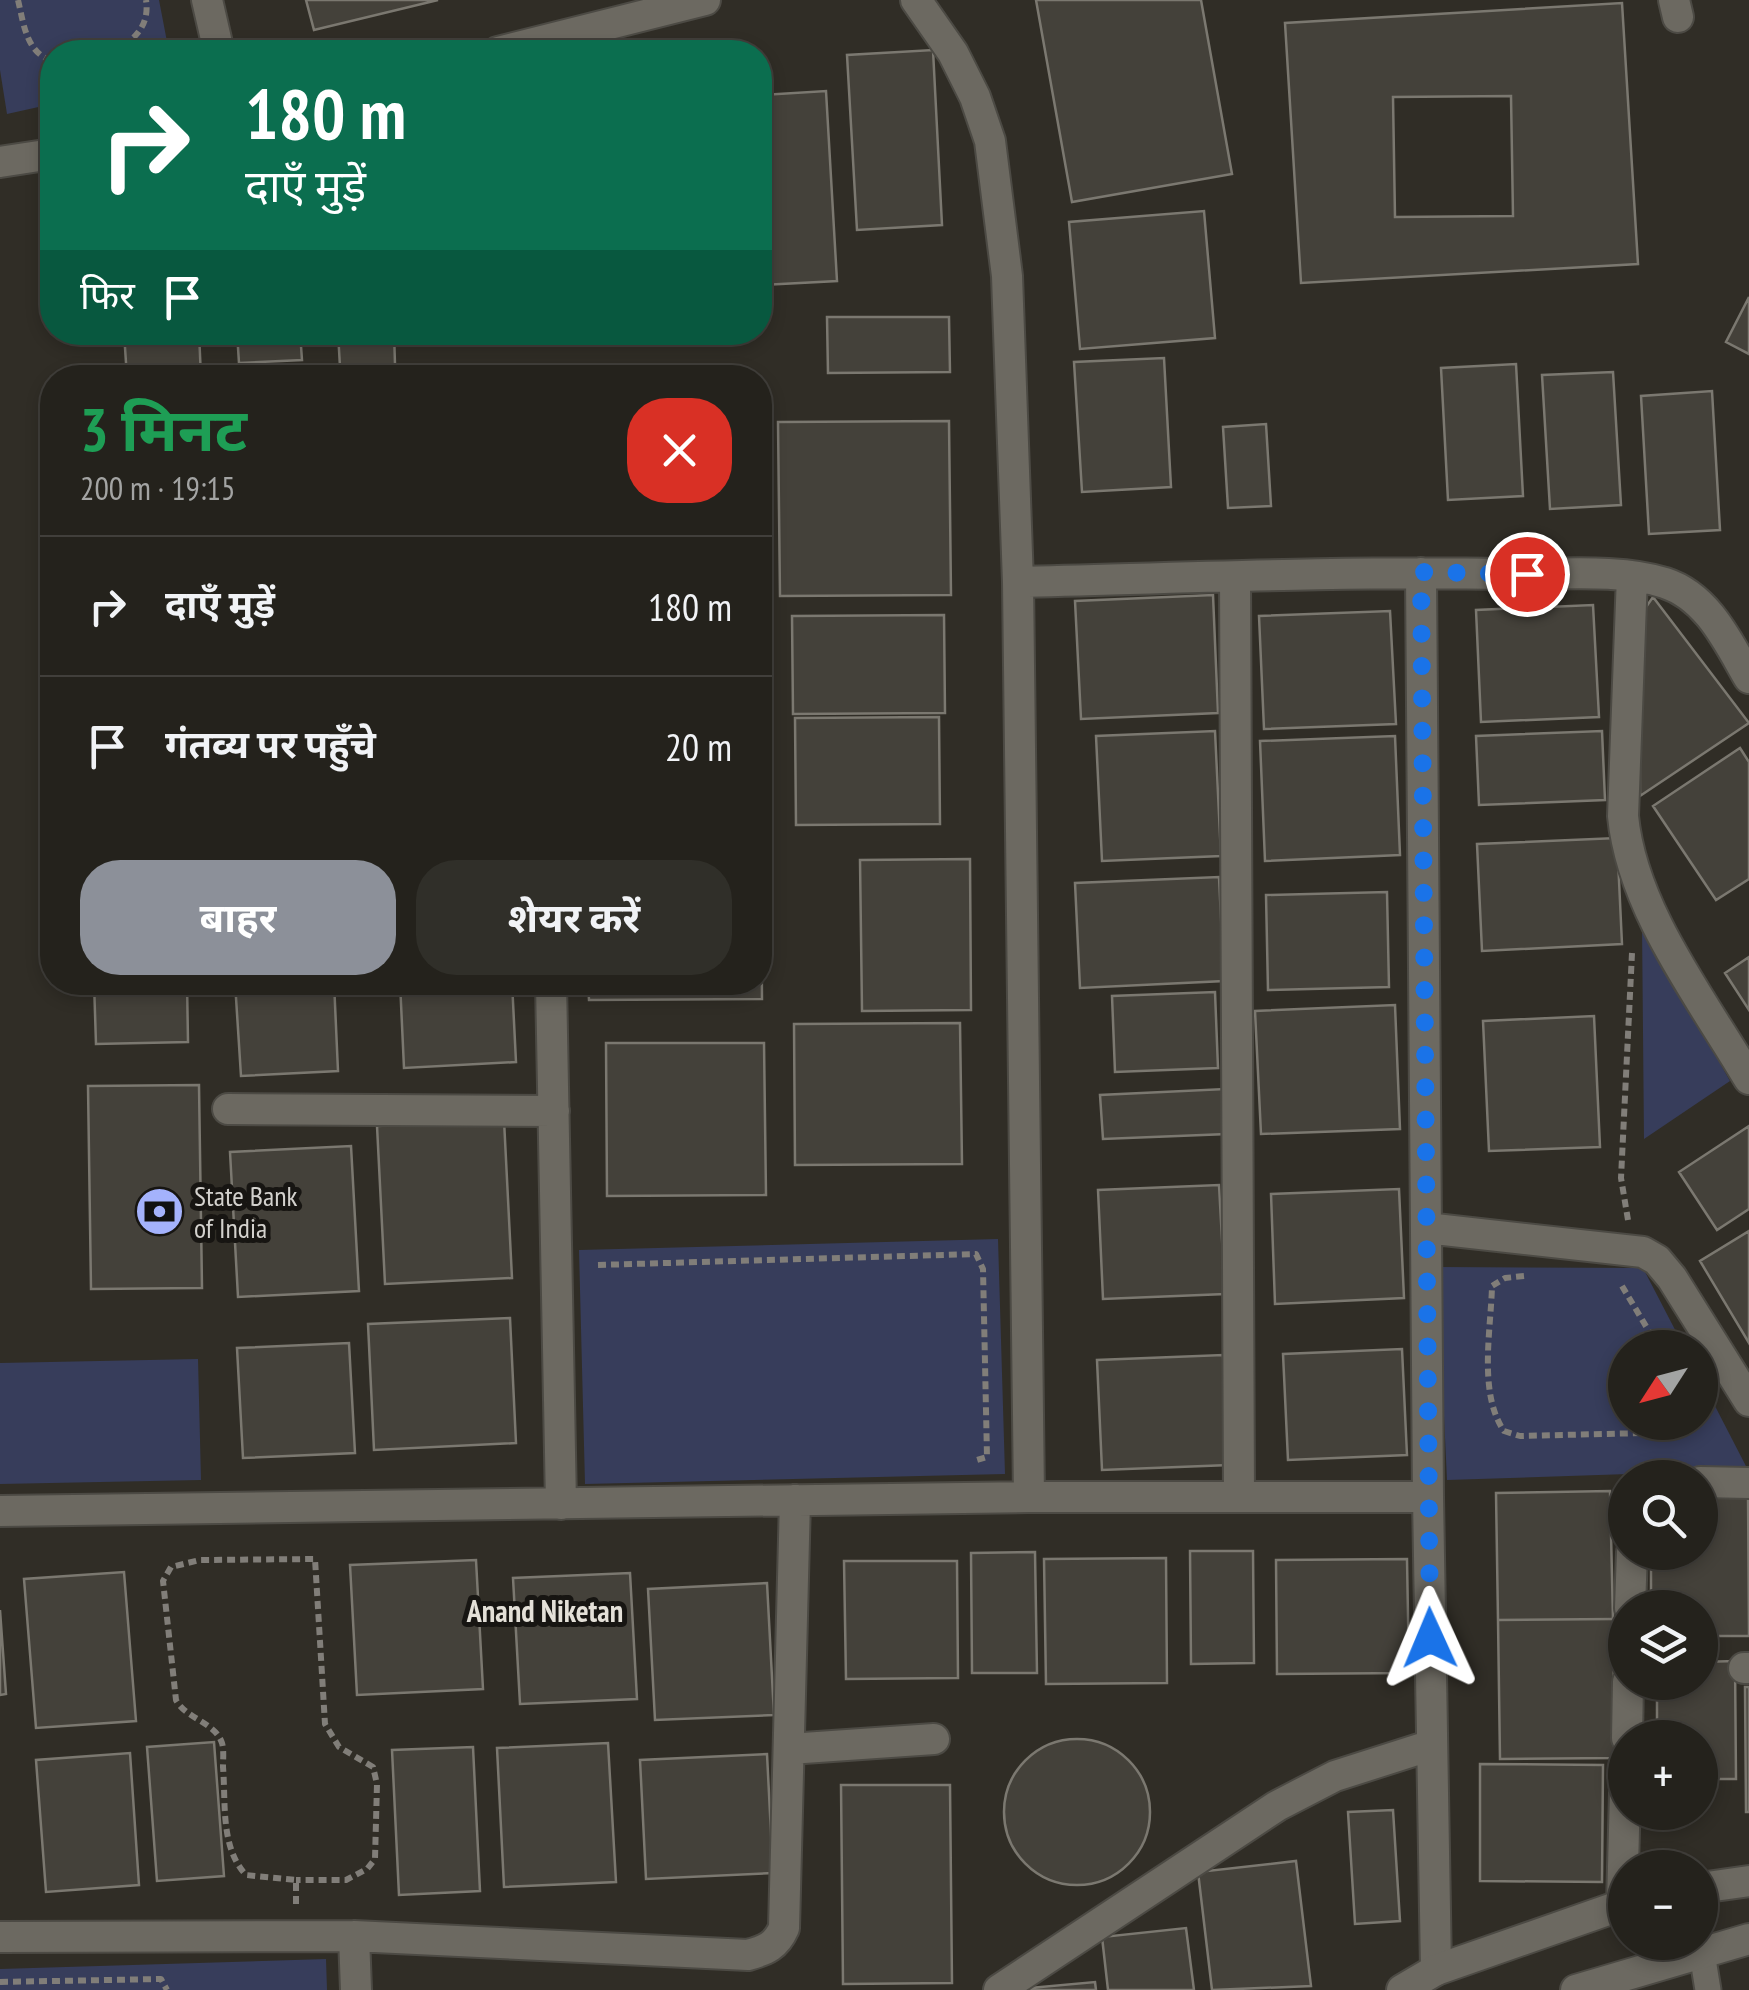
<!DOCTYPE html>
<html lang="hi">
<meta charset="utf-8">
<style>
body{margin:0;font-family:"PT Sans Narrow","Noto Sans Devanagari",sans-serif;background:#302f29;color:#f1f3f6;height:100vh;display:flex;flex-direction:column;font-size:38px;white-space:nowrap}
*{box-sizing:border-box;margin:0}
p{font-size:32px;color:#a3a4a3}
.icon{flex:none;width:55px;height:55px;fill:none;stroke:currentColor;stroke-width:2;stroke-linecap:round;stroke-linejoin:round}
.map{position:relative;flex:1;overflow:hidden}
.side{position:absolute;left:40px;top:365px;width:732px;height:630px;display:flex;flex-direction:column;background:#24221c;border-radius:40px;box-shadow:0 5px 15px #0003,0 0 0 2px #413f3b}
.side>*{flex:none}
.banner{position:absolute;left:40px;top:40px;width:732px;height:305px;border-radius:40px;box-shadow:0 5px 15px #0003,0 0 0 2px #413f3b;background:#0b6e4f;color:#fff;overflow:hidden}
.needle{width:65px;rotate:234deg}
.buttons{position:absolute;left:1608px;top:1330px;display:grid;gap:20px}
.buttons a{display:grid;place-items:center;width:110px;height:110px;border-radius:50%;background:#24221c;box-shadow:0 5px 15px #0003,0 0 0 2px #413f3b;font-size:50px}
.pin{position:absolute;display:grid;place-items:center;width:85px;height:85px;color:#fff;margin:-42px;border:5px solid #fff;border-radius:50%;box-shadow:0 2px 10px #0007}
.me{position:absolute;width:110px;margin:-55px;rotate:359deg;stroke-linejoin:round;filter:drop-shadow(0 0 8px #0008)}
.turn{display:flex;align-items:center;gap:35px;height:210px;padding:0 40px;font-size:45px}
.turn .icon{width:130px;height:130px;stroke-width:2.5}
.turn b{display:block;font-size:70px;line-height:85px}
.then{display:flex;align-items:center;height:95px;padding:0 40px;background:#0003;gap:20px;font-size:38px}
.round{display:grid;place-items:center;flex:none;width:105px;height:105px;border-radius:40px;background:#302f29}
.head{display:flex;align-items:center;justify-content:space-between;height:170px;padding:0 40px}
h1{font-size:60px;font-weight:700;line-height:75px;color:#1e9e55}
.cta{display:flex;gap:20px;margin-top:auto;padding:20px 40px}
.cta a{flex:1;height:115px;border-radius:40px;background:#8c9099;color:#fff;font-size:40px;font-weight:700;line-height:115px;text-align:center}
.cta a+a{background:#302f29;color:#f1f3f6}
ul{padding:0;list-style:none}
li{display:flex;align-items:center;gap:30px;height:140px;padding:0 40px;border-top:2px solid #413f3b}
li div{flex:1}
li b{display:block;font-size:38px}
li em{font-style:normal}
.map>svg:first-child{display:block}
</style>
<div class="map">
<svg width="1749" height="1990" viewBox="0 0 1749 1990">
<rect width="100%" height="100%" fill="#302d26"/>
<path fill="#373d5b" d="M0,0H159L169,52H52V104L7,114L0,70Z
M1642,925L1730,1081L1644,1139Z
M998,1239L1005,1474L585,1484L579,1250Z
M1437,1267L1643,1268L1684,1347L1625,1348V1422H1700V1377L1748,1470L1447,1480Z
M198,1359L201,1480L0,1484V1363Z
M326,1959L327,1990H0V1969Z"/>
<path fill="#44413a" stroke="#7b7870" stroke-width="2.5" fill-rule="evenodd" d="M306,0H438L314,30Z
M1036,0H1201L1232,174L1072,202Z
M1622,3L1638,264L1301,283L1285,23ZM1511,96L1513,216L1395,217L1393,97Z
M933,50L942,225L857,230L847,55Z
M826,91L837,281L760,285V95Z
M1204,211L1215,338L1080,349L1069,222Z
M1749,297V354L1726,342Z
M827,317H949L950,372L828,373Z
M124,332H199L201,378H127Z
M237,332H300L302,360L239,363Z
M338,332H394L395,364L340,367Z
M1164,358L1171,487L1082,492L1074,362Z
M1516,364L1523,496L1448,500L1441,368Z
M1613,372L1621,505L1550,509L1542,375Z
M1712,391L1720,530L1649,534L1641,396Z
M949,421L951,595L780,596L778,422Z
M1266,424L1271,506L1228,508L1223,427Z
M52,486V677L40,487Z
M1213,595L1218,713L1081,719L1075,601Z
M1653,597L1749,723L1640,796L1639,617Z
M1593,605L1599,717L1481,722L1476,610Z
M1390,611L1396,724L1264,729L1259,616Z
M944,615L945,713L793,714L792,616Z
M939,717L940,824L796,825L795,718Z
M1215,731L1221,856L1102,861L1096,736Z
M1602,731L1605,800L1479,805L1476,736Z
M1395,736L1400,855L1265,861L1260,741Z
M1740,748L1749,762V879L1716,900L1653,806Z
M1617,838L1622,944L1482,951L1477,844Z
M970,859L971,1010L862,1011L860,860Z
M761,868L762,999L589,1000L588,982H760Z
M1219,877L1224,981L1080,988L1075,883Z
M1387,892L1389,987L1268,990L1266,895Z
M1749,957V1010L1725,973Z
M94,982H187L188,1042L96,1044Z
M235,982H334L338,1071L241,1076Z
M400,982H512L516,1062L404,1068Z
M1215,992L1218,1068L1115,1072L1112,996Z
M1395,1005L1400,1129L1261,1134L1255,1011Z
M1594,1016L1600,1147L1489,1151L1483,1021Z
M960,1023L962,1164L795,1165L794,1024Z
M606,1043H764L766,1195L607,1196Z
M199,1085L202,1288L91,1289L88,1086Z
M1225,1089L1227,1134L1103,1139L1100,1095Z
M504,1120L512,1278L385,1284L377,1126Z
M1749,1126V1209L1717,1230L1679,1172Z
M351,1146L359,1291L238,1297L230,1152Z
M1219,1185L1225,1294L1103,1299L1098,1190Z
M1399,1189L1404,1298L1275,1304L1271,1194Z
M1749,1231V1343L1700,1261Z
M510,1318L516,1443L374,1450L368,1324Z
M349,1343L355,1453L243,1458L237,1348Z
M1402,1349L1407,1455L1288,1460L1283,1354Z
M1223,1355L1229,1465L1102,1470L1097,1360Z
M1610,1491L1613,1619L1498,1620L1496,1493Z
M1700,1492H1748L1749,1636H1700V1608H1651V1552H1700Z
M1190,1551H1253L1254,1663L1191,1664Z
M1035,1552L1037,1673H972L971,1553Z
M1166,1558L1167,1683L1046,1684L1044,1559Z
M1407,1559L1409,1673L1277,1674L1276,1560Z
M476,1560L483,1689L357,1695L350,1565Z
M844,1561H957L958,1678L846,1679Z
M124,1572L136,1721L36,1728L24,1579Z
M630,1573L637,1699L520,1704L513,1578Z
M767,1583L774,1715L655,1720L648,1589Z
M0,1610L6,1694L0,1695Z
M1613,1619L1615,1758L1500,1759L1498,1620Z
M1735,1661L1736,1779H1700V1738H1657V1682H1700V1662Z
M1745,1687H1749V1812H1746Z
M1004 1812a73 73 0 1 1 146 0a73 73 0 1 1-146 0Z
M214,1742L224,1876L157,1881L147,1747Z
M608,1743L616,1882L504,1887L497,1748Z
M473,1747L480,1891L399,1895L392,1750Z
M130,1753L139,1885L46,1892L36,1760Z
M767,1754L773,1873L646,1879L640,1760Z
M1480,1764L1603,1765L1602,1882L1480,1881Z
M841,1785H950L952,1983L843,1984Z
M1393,1810L1400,1921L1355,1924L1348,1812Z
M1296,1861L1311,1986L1212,1990L1198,1872Z
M1186,1928L1194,1990H1108L1102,1937Z
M1095,1982L1096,1990H1008Z"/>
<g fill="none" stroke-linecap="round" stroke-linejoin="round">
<defs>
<path id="lane" d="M1702,1953L1708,1990"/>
<path id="street" d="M207,0L219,52
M916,0L953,53L975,97L990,141L1007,276L1018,582L1029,1497
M1674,0L1678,17
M498,52L705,0
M0,162L52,154
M1421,573L1428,1497L1436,1970
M1632,576L1623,816C1632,910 1702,999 1749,1079
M1235,577L1239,1497
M1018,582C1180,578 1343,571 1506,574C1554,575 1620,568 1665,583C1708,597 1728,642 1749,678
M551,982L561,1504
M228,1109L554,1111
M1426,1228L1643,1252L1657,1260L1672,1278L1749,1401
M1700,1482L1749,1483
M0,1511L1029,1497H1428
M1630,1608L1632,1552
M1744,1668H1749
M1627,1738L1628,1682
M789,1749L934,1739
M1622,1904L1625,1793
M354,1936L356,1990
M0,1937L354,1936L748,1955C766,1950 776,1946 784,1928L795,1500
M999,1990L1277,1806L1335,1776L1432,1745"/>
<path id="secondary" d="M1700,1888L1749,1881
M1402,1990L1436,1970L1625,1904
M1576,1990L1749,1939"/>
</defs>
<use href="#lane" stroke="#4c4a44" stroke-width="29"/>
<use href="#street" stroke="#4c4a44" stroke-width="34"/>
<use href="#secondary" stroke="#4c4a44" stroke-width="34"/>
<path stroke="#817e79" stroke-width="6" stroke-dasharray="8 5" stroke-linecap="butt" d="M18,0C24,25 26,52 52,61
M112,52C134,41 150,26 146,0
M1628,1220L1621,1178L1632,953
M598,1265L976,1254L983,1269L987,1457L977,1460
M1524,1276L1505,1278L1492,1286C1491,1330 1478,1393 1504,1431L1520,1436L1687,1432L1699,1422
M1622,1286L1659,1348
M296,1904V1880L246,1875C220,1847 226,1803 223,1767C223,1760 224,1750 222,1743C215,1722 186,1719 176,1700L163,1581L171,1567L200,1560L315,1559L325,1724L339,1747L373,1767L377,1784L375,1859L367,1869L346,1880H296
M0,1982L161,1979L167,1990"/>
<use href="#lane" stroke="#6c6961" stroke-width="25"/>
<use href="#street" stroke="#6c6961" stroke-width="30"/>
<use href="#secondary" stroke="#6c6961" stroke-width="30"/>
</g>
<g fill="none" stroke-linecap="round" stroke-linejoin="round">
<path stroke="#1a73e8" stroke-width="18" stroke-dasharray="0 32.4" d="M1430,1638L1421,572L1527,574"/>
</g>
<defs>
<symbol id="bank-disc" viewBox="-11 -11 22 22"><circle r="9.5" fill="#a4b2fc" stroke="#171512"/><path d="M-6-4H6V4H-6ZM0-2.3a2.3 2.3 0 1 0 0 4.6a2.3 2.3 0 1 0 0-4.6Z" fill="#111"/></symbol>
</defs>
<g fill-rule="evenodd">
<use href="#bank-disc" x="132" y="1184" width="55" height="55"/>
</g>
<g text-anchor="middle" stroke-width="10" stroke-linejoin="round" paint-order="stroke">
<g font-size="28" fill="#d3d1cd" stroke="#171512" text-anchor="start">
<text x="194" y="1206">State Bank<tspan x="194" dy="32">of India</tspan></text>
</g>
<g font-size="30" font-weight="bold" fill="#e4e0d8" stroke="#171512">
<text x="545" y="1622">Anand Niketan</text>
</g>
</g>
</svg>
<div class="buttons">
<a><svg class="needle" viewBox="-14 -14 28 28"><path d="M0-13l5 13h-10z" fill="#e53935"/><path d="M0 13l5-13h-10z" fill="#a3a4a3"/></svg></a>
<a><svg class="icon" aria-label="search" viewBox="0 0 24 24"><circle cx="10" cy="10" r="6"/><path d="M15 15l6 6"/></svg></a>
<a><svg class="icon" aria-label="layers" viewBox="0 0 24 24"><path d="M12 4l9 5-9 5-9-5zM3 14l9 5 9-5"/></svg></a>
<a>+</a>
<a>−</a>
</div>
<div class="pin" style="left:1527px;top:574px;background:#d93025"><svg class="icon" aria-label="arrive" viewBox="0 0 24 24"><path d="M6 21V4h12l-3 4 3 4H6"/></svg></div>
<svg class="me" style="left:1430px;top:1638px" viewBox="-20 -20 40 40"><path d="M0-17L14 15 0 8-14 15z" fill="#1a73e8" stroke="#fff" stroke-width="4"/></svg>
<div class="banner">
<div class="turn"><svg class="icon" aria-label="right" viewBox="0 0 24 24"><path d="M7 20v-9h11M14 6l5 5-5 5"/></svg><div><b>180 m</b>दाएँ मुड़ें</div></div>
<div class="then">फिर<svg class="icon" aria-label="arrive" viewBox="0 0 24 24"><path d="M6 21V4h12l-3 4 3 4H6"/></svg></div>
</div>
<section class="side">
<div class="head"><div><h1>3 मिनट</h1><p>200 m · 19:15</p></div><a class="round" style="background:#d93025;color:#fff"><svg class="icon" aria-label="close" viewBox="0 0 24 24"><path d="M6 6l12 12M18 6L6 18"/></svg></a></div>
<ul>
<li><svg class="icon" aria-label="right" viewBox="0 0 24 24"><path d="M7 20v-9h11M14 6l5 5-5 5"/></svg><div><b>दाएँ मुड़ें</b></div><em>180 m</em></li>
<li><svg class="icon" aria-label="arrive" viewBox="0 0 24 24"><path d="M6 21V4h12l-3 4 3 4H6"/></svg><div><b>गंतव्य पर पहुँचे</b></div><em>20 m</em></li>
</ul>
<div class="cta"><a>बाहर</a><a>शेयर करें</a></div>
</section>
</div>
